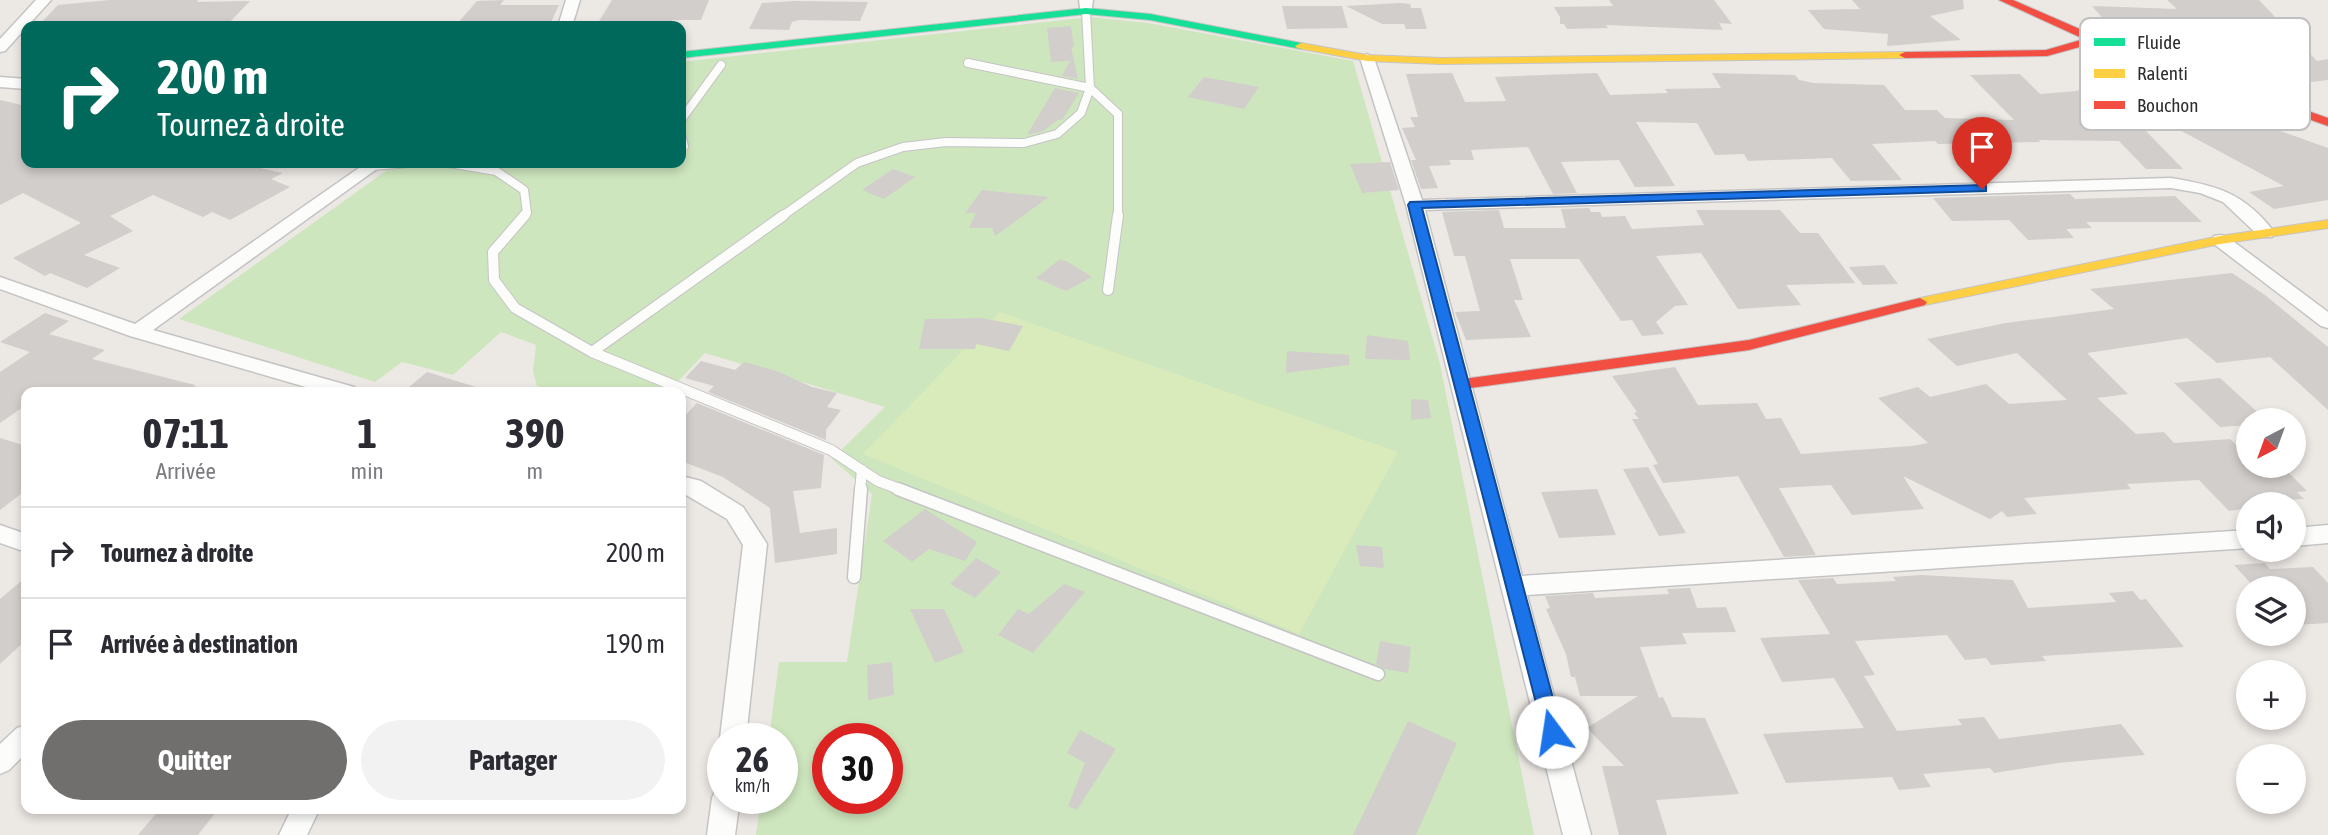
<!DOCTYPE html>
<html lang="fr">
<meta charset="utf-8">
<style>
body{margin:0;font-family:"Asap Condensed",sans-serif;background:#f2f2f3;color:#2b2b33;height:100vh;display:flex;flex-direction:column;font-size:26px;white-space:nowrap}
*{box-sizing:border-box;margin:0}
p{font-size:23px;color:#7c7c81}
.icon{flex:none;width:38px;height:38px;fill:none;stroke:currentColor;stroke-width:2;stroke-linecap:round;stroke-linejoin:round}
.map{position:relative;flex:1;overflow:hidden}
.drawer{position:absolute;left:21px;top:387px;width:665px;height:427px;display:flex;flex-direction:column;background:#fff;border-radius:14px;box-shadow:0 4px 10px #0003}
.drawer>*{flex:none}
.hud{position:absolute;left:21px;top:21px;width:665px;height:147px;border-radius:14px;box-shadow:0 4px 10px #0003;background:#00695c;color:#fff;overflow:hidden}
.needle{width:46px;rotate:221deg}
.controls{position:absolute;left:2236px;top:408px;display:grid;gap:14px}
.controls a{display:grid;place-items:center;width:70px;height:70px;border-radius:50%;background:#fff;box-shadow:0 4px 10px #0003;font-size:35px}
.speed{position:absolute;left:707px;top:723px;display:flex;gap:14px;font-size:35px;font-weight:700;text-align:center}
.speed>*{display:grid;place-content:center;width:91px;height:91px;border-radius:50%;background:#fff;box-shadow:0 4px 10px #0003;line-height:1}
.speed small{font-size:18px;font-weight:400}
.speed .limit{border:10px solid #d22;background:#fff;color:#111}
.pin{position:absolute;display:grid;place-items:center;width:60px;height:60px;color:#fff;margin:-72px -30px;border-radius:50% 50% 50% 0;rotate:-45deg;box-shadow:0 0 7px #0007}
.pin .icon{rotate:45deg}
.me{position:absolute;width:77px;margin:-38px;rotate:346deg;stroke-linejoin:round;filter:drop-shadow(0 0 5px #0008)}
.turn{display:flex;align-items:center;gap:24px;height:147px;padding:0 21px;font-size:32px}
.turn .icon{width:91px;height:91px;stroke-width:2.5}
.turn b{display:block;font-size:49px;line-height:60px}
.eta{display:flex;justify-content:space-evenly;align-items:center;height:119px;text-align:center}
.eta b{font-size:42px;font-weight:700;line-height:49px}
.button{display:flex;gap:14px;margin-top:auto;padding:14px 21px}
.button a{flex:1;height:80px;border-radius:42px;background:#706f6e;color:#fff;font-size:28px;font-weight:700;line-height:80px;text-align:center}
.button a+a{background:#f2f2f3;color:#2b2b33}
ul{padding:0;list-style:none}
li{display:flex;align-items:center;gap:21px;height:91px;padding:0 21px;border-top:2px solid #e1e1e2}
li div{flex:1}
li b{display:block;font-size:26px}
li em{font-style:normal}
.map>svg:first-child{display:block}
</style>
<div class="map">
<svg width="2328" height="835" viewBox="0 0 2328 835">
<rect width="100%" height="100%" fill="#ece8e4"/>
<path fill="#cee6be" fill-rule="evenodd" d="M1090,17L1148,23L1353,61L1440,364L1534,835H756L761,798H782V738H769L779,662H847L872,494L832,459L885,407L705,353L668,392L648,387L634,392H558L537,386L533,371L536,345L501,332L453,375L402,362L375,382L179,319L397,163H681V62ZM828,738H887V798H828Z"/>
<path fill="#d9eabb" d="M1000,312L1398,452L1299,634L863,454Z"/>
<path fill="#d1cecb" d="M110,0H199L196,2L250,1L226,26H38L58,5Z
M504,0L500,5H559L549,26L457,24L477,1Z
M612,0H709L701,20H672L668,26H596Z
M1609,0H1714L1732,24L1719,23L1723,30L1606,25L1608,28L1567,29L1564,24H1560V17L1554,7L1613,6Z
M1852,0H1963L1964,9L1930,16L1961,40L1887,46L1888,34L1824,29L1808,10L1860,9Z
M2167,0H2259L2317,61L2328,59V80L2311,82L2296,100L2146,48L2150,46L2114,31L2092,6L2177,9Z
M795,1L868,2L860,21L799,20L792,22L789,30L749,29L762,3Z
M1400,3L1410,4L1411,8H1421L1427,29H1406L1404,24H1382L1346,6Z
M1282,6H1342L1348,28L1287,29Z
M1071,26L1074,47H1071L1078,79L1062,76L1070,61L1051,62L1047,28Z
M2126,60L2283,116L2272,128L2328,148V200L2274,209L2249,192L2284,186L2107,91L2183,169H2146L2119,141L2039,140L2040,142L1938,144L1935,141L1872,144L1902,180L1851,181L1832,158L1748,161L1744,154L1715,155L1697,123L1636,122L1675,186L1635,187L1619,160L1561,162L1577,193L1553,194L1528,147L1471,150L1474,160H1449L1451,165L1429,166L1438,188L1421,189L1411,160H1416L1402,128L1415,127L1410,117H1418L1406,74L1452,73L1465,102L1506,101L1495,77L1597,73L1610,95L1668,93L1665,89L1721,88L1712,73L1795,75L1799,80L1813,83L1884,85L1905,110H1937L1945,118L2014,120L1970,75L2020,74L2040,94L2077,91Z
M1204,77L1259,87L1244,109L1188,97Z
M1055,88L1079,93L1062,120H1058L1043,131L1027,135Z
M0,100L26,106V163H237L283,173L271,179L290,187L230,220L212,212L203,217L153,195L110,216L133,231L84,255L120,268L87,288L50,273L45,276L13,258L81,223L23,193L0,205Z
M1390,162L1399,190L1362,193L1350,164Z
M893,169L915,177L884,199L862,190Z
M982,190L1049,197L995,236L992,228H969L976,213H965Z
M2070,194L2075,199L2175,196L2202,222H2086L2092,228L2066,229L2074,238L2028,240L2009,220L1952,221L1933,198Z
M1589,208L1591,212H1600L1602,217L1625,216L1632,229L1704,225L1696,210H1780L1800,233H1818L1855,283L1786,285L1801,305L1738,309L1701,253L1656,256L1688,305L1675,306L1656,322L1664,334L1642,336L1632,320L1621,321L1579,259H1510L1523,300H1514L1531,337L1466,340L1455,312L1480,311L1465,256H1454L1442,212L1499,210L1504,228H1566L1561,209Z
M1059,260L1066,261L1092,277L1066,291L1036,278Z
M1884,265L1898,284L1863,285L1849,267Z
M2232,273L2265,295L2328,347V410L2270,357L2217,363L2187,338L2087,353L2128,394L2097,398L2136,434L2164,432L2174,443L2230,439L2249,457V466H2258L2262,469L2284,468L2307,491L2297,492L2304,499L2250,502L2252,504H2249V508L2229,511L2199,480L2127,484L2131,489L2024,498L2037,514L2007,517L2002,511L1990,519L1903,476L1924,509L1852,515L1831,485L1779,488L1816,555L1784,557L1738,476L1663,483L1653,465L1658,464L1632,419H1639L1634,413L1637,412L1612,376L1675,367L1698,405L1757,403L1766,419L1781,418L1801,454L1912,446L1928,443L1878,398L1918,387L1930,397L1986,384L2009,404L2067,400L2017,353L1957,366L1927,339L2006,323L2114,309L2090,289Z
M45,313L69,321L49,334L105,350L92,359L195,385L194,392H26V405L0,423V372L30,352L0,342Z
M981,318L1023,326L1009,351L976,344L975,349H919L925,319Z
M1367,335L1408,341L1410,360L1365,359Z
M1287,351L1349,355V365L1286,373Z
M701,361L735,370L744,362L777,371L812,387L837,393L827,407L841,410L826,430V440L708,392L714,386L685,378Z
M427,372L476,387L475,392H403Z
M2220,378L2266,420H2249V425L2220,427L2174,383Z
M1411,399L1428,400L1431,418L1411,420Z
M697,403L824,455L821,488L793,491L800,533L837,528V554L775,563L770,508L723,477L681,461V420Z
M0,438L26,446V490L0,510Z
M1648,467L1686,533L1659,536L1623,469Z
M1597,489L1616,535L1559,538L1541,492Z
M925,509L977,542L965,561L929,549L912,562L883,541Z
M1356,545L1382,547L1384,568L1360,566Z
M976,558L1001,572L975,598L950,584Z
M2265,563L2270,569L2313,567L2328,583V623L2294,625V588H2255L2234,565Z
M1921,575L2013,580L2028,608L2116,602L2109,593L2133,591L2140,600L2146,599L2184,647L2042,656L2046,661L1991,665L1986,658L1965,660L1947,635L1855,641L1875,675L1864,676L1897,731L1962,725L1958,719L1984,717L1999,739L2121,724L2145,755L2058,763L1994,773L1990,768L1923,774L1931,787L1899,790L1892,777L1786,783L1763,734L1864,728L1834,678L1782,682L1760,638L1830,634L1798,580L1833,578L1837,584L1896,581L1893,577Z
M26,577V640L0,664V599Z
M1064,584L1085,592L1033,653L998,635L1018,609L1029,614Z
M1690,588L1697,608L1726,607L1736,632L1682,633L1687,644L1640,647L1659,698L1663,697L1672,717L1705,718L1739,794L1656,800L1667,835H1619L1602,766H1624L1587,728L1638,696H1580L1575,677H1571L1566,654L1546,609L1550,608L1545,596L1593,593L1595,598L1669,594L1667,589Z
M910,609H944L964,652L935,663Z
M1380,641L1411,647L1408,673L1385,669L1376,664Z
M892,662L894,695L868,700L867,665Z
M1408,721L1457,743L1416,835H1353Z
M1080,730L1116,749L1077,810L1068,806L1085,763L1067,753Z
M178,808H219L198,835H138L159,810L174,813Z"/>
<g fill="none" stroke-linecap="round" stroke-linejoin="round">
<defs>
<path id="lane-far2" d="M968,63L1090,88L1118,114V217
M681,120L721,65
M681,134L684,146
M449,163L496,171L524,190L527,213L523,217
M373,166L408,163
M781,217L857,163L903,147L946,142L1024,143L1057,134L1081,113L1090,88L1086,11"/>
<path id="lane-far1" d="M525,215L493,252L494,280L515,308L592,352L831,450L878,481L902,490
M1108,290L1118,215
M592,352L784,215
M860,490L862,470"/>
<path id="lane" d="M898,489L1378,674
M854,577L861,489"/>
<path id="street" d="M36,0H51L5,51L0,52V39Z
M566,0H580L572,26H558Z
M1079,0H1093L1091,14H1081Z
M1367,54L1374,58L1422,200L2171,178C2218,186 2245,193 2275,233L2272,237H2260L2223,202L2200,193L2171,188L1425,210L1522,576L2249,530V548L1527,595L1591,835H1563L1406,205L1360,58Z
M0,77L26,79V89L0,87Z
M366,163H385L153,330L354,387L357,392H323L130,336L0,289V277L135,324Z
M2220,235L2226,236L2328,312V328L2321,326L2214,244L2211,240L2214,236Z
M681,476L701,481L743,507L767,544L746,738H723V744L720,738L743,545L727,519L681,492Z
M0,525L26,534V552L0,543Z
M2328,525V543L2294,546V528Z
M26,725V753L9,770L0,774V744L17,728Z
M723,787V798H740L735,835H707L712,798L716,789Z
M292,808H320L307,835H279Z"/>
<path id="fast" d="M1086,8L1150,14L1301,43L1307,46L1301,49L1150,20L1086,14L681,58V52Z"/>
<path id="slow" d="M1301,43L1367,55L1441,58L1905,52L1911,55L1905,58L1441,64L1367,61L1297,48L1295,46Z
M2328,220V228L2220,244L1920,306L1913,302L1920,298L2220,236Z"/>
<path id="jam" d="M1999,0H2013L2098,37L2328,118V126L2094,43L2047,56L1905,58L1899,55L1905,52L2046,50L2084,39Z
M1920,298L1927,302L1925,305L1749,350L1463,389L1455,384L1463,379L1749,340Z"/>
</defs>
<use href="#lane-far2" stroke="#c5c4c5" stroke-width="10"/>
<use href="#lane-far1" stroke="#c5c4c5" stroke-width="12"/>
<use href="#lane" stroke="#c5c4c5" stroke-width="15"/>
<use href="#street" stroke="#c5c4c5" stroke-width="3"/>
<use href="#fast" stroke="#c5c4c5" stroke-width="2"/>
<use href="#slow" stroke="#c5c4c5" stroke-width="2"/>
<use href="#jam" stroke="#c5c4c5" stroke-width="2"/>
<use href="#lane-far2" stroke="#fcfcfb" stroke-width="8"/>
<use href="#lane-far1" stroke="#fcfcfb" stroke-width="10"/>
<use href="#lane" stroke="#fcfcfb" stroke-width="12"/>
<use href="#street" fill="#fcfcfb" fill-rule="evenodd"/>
<use href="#fast" fill="#16e098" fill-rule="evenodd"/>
<use href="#slow" fill="#ffcf43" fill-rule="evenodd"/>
<use href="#jam" fill="#f24e42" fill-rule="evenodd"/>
</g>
<path fill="#1a73e8" stroke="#114b97" stroke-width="2" d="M1982,185L1986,186V191L1422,208L1562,732L1559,738L1552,741L1545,738L1408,205L1410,202Z"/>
<rect x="2080" y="18" width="230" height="112" rx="10" fill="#fff" stroke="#c0c0c0" stroke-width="2"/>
<rect x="2094" y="38" width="31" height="8" fill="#16e098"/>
<rect x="2094" y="69" width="31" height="9" fill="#ffcf43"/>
<rect x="2094" y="101" width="31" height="8" fill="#f24e42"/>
<g font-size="19" fill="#2e2e2e">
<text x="2137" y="49">Fluide</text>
<text x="2137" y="80">Ralenti</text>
<text x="2137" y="112">Bouchon</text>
</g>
</svg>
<div class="controls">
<a><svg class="needle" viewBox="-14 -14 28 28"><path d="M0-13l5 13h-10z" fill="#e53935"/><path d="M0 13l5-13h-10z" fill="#7c7c81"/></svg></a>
<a><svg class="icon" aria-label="sound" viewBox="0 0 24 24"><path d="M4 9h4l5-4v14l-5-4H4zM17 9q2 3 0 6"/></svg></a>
<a><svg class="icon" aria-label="layers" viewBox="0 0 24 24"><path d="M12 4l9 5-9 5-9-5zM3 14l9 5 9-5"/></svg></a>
<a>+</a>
<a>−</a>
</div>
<div class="speed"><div>26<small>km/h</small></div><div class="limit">30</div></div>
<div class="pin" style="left:1982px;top:189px;background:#d93025"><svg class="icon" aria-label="arrive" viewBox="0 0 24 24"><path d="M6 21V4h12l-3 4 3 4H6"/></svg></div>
<svg class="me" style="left:1552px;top:732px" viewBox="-20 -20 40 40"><circle r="19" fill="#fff"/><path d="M0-13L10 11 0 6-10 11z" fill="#1a73e8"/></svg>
<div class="hud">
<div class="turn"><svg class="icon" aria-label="right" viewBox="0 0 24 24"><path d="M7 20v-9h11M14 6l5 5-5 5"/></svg><div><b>200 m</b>Tournez à droite</div></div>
</div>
<section class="drawer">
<div class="eta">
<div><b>07:11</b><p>Arrivée</p></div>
<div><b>1</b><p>min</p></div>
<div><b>390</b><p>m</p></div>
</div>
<ul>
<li><svg class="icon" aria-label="right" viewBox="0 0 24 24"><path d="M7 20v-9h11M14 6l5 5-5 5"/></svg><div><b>Tournez à droite</b></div><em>200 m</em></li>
<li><svg class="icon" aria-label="arrive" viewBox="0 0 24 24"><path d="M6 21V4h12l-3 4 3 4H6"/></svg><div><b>Arrivée à destination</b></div><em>190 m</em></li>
</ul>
<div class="button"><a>Quitter</a><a>Partager</a></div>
</section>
</div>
